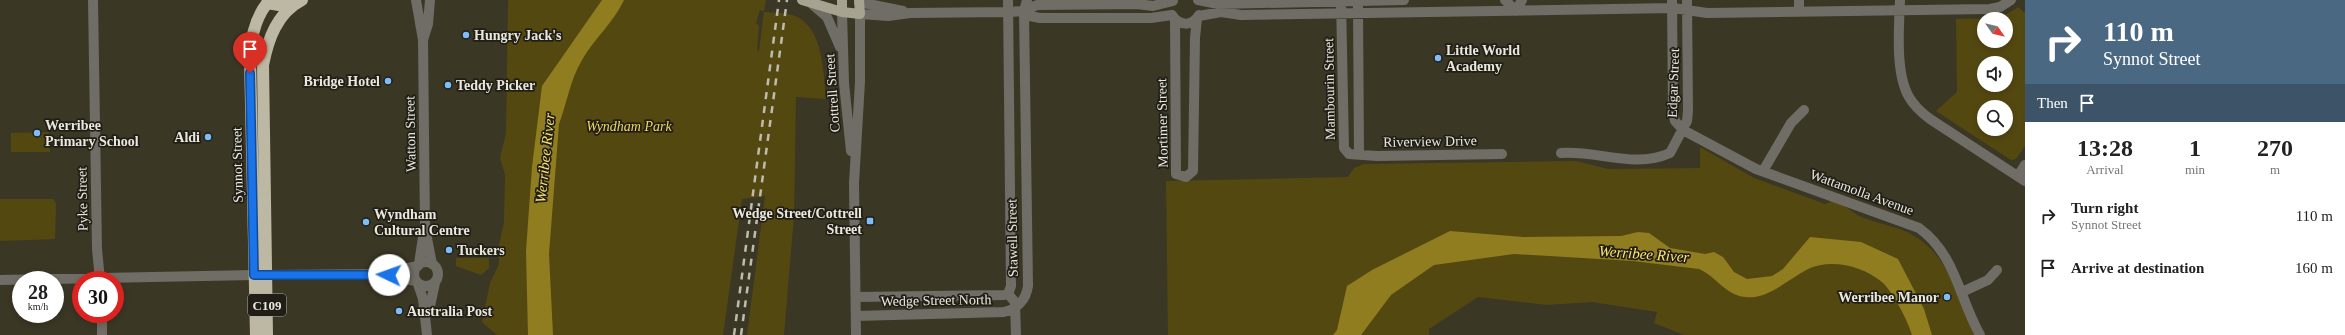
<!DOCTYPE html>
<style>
body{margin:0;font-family:Georgia,serif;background:#f6f6f6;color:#222;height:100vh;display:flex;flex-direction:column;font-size:15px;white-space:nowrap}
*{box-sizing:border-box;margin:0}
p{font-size:13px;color:#767676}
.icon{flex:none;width:22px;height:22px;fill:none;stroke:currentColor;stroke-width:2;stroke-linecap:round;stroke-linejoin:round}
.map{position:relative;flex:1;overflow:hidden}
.drawer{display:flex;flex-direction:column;background:#fff;width:320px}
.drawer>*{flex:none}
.guide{background:#4b6883;color:#fff;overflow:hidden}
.needle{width:26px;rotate:124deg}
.controls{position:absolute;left:1977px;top:12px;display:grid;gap:8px}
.controls a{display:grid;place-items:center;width:36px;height:36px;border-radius:50%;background:#fff;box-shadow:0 2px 6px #0003;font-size:20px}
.speed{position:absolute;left:12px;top:271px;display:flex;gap:8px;font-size:20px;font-weight:700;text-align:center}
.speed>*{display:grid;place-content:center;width:52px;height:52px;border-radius:50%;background:#fff;box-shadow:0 2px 6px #0003;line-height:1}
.speed small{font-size:10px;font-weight:400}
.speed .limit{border:6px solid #d22;background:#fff;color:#111}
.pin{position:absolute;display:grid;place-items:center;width:34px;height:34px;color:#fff;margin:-41px -17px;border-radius:50% 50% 50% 0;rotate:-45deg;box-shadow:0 0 4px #0007}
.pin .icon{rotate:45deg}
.me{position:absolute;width:44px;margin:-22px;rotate:273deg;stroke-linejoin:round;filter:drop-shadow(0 0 3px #0008)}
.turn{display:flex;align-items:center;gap:14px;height:84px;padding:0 12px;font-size:18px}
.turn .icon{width:52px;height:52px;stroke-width:2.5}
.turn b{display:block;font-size:28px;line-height:34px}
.then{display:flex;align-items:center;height:38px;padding:0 12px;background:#0003;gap:8px;font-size:15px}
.eta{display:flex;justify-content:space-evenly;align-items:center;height:68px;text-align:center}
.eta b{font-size:24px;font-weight:800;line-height:28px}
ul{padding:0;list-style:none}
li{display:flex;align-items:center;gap:12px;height:52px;padding:0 12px}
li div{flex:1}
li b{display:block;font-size:15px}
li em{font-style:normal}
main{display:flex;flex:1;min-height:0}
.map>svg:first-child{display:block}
</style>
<main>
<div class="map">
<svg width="2025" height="335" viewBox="0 0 2025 335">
<rect width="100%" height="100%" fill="#3b3725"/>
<path fill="#544811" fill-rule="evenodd" d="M508,0H766L764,11L760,10L756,23L759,26L757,50L759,51L764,12C774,13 786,12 795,16C824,28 823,73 826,99L796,97L794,216L784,335H747L765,196L742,199L723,335H497L482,322L490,283L499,264V245L504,223L505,175L500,158L506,133Z
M2018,7L2025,13V146L2016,159L2011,160L1936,111L1957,92L1956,19C1977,18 2001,22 2018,7ZM1984,19H2006V41H1984ZM1984,63H2006V85H1984ZM1984,107H2006V129H1984Z
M49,132L50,152H11V133Z
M1700,147L1754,178L1825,204C1838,197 1847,209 1857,215C1873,223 1893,225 1909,233C1951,255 1956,296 1974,335H1684L1654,323L1657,312L1592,302L1547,305L1478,297L1429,329V335H1168L1166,181L1348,177L1354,168L1364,164L1576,161L1608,169L1700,168Z
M0,199H53L56,203L55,239L0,241Z
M456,258H489V268L481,275L456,266Z"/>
<path fill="#907d20" d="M602,0H624C614,22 594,39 582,60C570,80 567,103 559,124L549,254L553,335H528L526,251L532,167L542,86Z
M1450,231L1523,237L1621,236L1638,232L1649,233L1670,248L1705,254L1714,252L1723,257L1734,272L1747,279L1772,276L1783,269L1810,237L1861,242L1898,259L1924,309L1932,335H1912C1908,321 1893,292 1882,282C1863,266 1831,258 1808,269C1788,279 1768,300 1745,297C1725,295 1716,276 1699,269L1633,261L1514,254L1434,265L1391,295L1361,335H1333L1337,330L1347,286L1372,270Z"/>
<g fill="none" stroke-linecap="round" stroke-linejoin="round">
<path stroke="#6f6d65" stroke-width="10" d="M93,0L97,249L100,280
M416,0L423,40L425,228L432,264
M1198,0L1218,4L1404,0
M1341,0L1344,148L1349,154L1377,156L1502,154
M1505,0L1516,11L1522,0
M1672,0L1673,112L1675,121L1683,130L1756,169L1919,228C1956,255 1959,298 1980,335
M1900,0C1899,27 1895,73 1909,97C1914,106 1922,113 1930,119L2025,181
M859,2L903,11
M813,5L827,17L840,47
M1358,6L1359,154
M1024,11L1030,16L1040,18H1151L1172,15
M842,12L844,83L851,151
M1799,12V0
M1172,15C1179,26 1192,27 1199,15
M1199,16L1221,12L1241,15L1673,8L1707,13L1990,9L2000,7L2011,0
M1175,19L1176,174L1186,177L1193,171L1195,38L1197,18
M423,40L428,24L430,0
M1561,153C1597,150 1635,169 1670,153L1687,121L1688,111L1687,0
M1763,171L1791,123L1804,110
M2018,176L2025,165
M414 274a12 12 0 1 1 24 0a12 12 0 1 1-24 0Z
M419,264L423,237
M388,272L418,266
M267,275L378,274L416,281
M0,280L254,275
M418,284L423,299L427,335
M1962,292L1988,280L1997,270
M1008,294L1011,286L1008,0
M1008,294L1015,302L1016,335
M856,297L1004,295L1008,294
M429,311L435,283
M102,314V335
M856,316L1004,312C1017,309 1026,300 1028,286L1024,11L1027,0
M856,335L854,183L860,82V14L888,16L910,13L1008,12L1024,11L1037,5L1137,4L1153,6L1173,1"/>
<path stroke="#a7a391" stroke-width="10" d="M802,0L842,12L860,14L859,0
M842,0V12"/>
<path stroke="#bdb8a3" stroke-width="12" d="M267,3L279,5L297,3
M256,335L250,57C251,37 255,16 270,0
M267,335L263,65C268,39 277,13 302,0"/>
<path stroke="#bfbcaf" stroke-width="2.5" stroke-dasharray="7 7" stroke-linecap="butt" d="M734,335L779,0
M741,335L787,0"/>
</g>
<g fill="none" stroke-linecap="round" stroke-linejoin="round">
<defs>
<path id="route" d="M250,73L254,275H389"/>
</defs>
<use href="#route" stroke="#114b97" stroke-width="10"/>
<use href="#route" stroke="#1a73e8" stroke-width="7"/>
</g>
<g fill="#7dbef9" stroke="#201e16" stroke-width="1.5">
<circle cx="466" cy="35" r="4"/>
<circle cx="1438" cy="58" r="4"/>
<circle cx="388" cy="81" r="4"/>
<circle cx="448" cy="85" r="4"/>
<circle cx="37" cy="133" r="4"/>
<circle cx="208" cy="137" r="4"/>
<rect x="866" y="217" width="8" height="8" rx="2"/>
<circle cx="366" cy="222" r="4"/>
<circle cx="449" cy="250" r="4"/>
<circle cx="1947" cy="297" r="4"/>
<circle cx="399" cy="311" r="4"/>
</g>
<g text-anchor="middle" stroke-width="3.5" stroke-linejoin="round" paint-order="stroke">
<rect fill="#201e16" stroke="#adaba1" stroke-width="1" x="248" y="294" width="38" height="22" rx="3"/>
<g font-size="13" font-weight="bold" fill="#eae8dd">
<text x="267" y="310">C109</text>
</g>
<g font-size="14" font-weight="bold" fill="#eae8dd" stroke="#201e16" text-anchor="start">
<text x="474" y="40">Hungry Jack's</text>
<text x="1446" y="55">Little World<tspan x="1446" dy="16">Academy</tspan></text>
<text x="380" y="86" text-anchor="end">Bridge Hotel</text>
<text x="456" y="90">Teddy Picker</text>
<text x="45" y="130">Werribee<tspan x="45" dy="16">Primary School</tspan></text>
<text x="200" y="142" text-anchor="end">Aldi</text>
<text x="862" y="218" text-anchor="end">Wedge Street/Cottrell<tspan x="862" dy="16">Street</tspan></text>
<text x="374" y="219">Wyndham<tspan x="374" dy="16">Cultural Centre</tspan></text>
<text x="457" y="255">Tuckers</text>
<text x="1939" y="302" text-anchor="end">Werribee Manor</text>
<text x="407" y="316">Australia Post</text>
</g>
<g font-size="14" fill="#eae8dd" stroke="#201e16">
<text transform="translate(1673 83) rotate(-88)" y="5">Edgar Street</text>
<text transform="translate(1329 89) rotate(-91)" y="5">Mambourin Street</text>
<text transform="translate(832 93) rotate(-94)" y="5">Cottrell Street</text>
<text transform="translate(1162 123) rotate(-91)" y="5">Mortimer Street</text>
<text transform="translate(410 134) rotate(-91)" y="5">Watton Street</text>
<text transform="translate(1430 141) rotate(-1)" y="5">Riverview Drive</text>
<text transform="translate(237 165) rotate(-91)" y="5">Synnot Street</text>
<text transform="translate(1862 192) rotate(20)" y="5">Wattamolla Avenue</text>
<text transform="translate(82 199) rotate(-91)" y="5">Pyke Street</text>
<text transform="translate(1012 238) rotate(-91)" y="5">Stawell Street</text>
<text transform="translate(936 300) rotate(-1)" y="5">Wedge Street North</text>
</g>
<g font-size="14" font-style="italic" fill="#f0d65f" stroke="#201e16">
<text x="629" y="131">Wyndham Park</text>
</g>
<g font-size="15" font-style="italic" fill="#fee46e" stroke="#201e16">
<text transform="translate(545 158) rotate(-84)" y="5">Werribee River</text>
<text transform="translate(1644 254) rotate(4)" y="5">Werribee River</text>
</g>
</g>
</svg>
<div class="controls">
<a><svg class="needle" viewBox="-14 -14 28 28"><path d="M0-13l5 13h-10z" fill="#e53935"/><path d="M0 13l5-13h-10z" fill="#767676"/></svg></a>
<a><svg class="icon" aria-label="sound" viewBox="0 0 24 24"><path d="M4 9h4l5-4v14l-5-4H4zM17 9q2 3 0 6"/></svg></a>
<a><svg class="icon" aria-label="search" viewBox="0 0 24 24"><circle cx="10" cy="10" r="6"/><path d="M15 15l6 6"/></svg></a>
</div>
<div class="speed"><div>28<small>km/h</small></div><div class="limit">30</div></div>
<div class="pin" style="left:250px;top:73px;background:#d93025"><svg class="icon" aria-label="arrive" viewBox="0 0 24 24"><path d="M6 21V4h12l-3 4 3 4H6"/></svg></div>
<svg class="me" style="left:389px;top:275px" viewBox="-20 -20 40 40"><circle r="19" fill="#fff"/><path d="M0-13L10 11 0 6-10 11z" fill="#1a73e8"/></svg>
</div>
<section class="drawer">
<div class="guide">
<div class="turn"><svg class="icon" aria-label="right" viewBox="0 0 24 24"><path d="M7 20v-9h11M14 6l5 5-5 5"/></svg><div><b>110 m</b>Synnot Street</div></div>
<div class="then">Then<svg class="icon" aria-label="arrive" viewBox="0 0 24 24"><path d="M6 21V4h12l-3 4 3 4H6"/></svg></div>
</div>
<div class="eta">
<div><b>13:28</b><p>Arrival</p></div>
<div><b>1</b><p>min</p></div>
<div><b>270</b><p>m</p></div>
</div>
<ul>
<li><svg class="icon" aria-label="right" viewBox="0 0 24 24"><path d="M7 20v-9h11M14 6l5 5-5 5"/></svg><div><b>Turn right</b><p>Synnot Street</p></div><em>110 m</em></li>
<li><svg class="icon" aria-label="arrive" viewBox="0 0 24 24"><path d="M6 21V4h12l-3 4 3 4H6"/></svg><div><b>Arrive at destination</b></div><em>160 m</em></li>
</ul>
</section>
</main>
